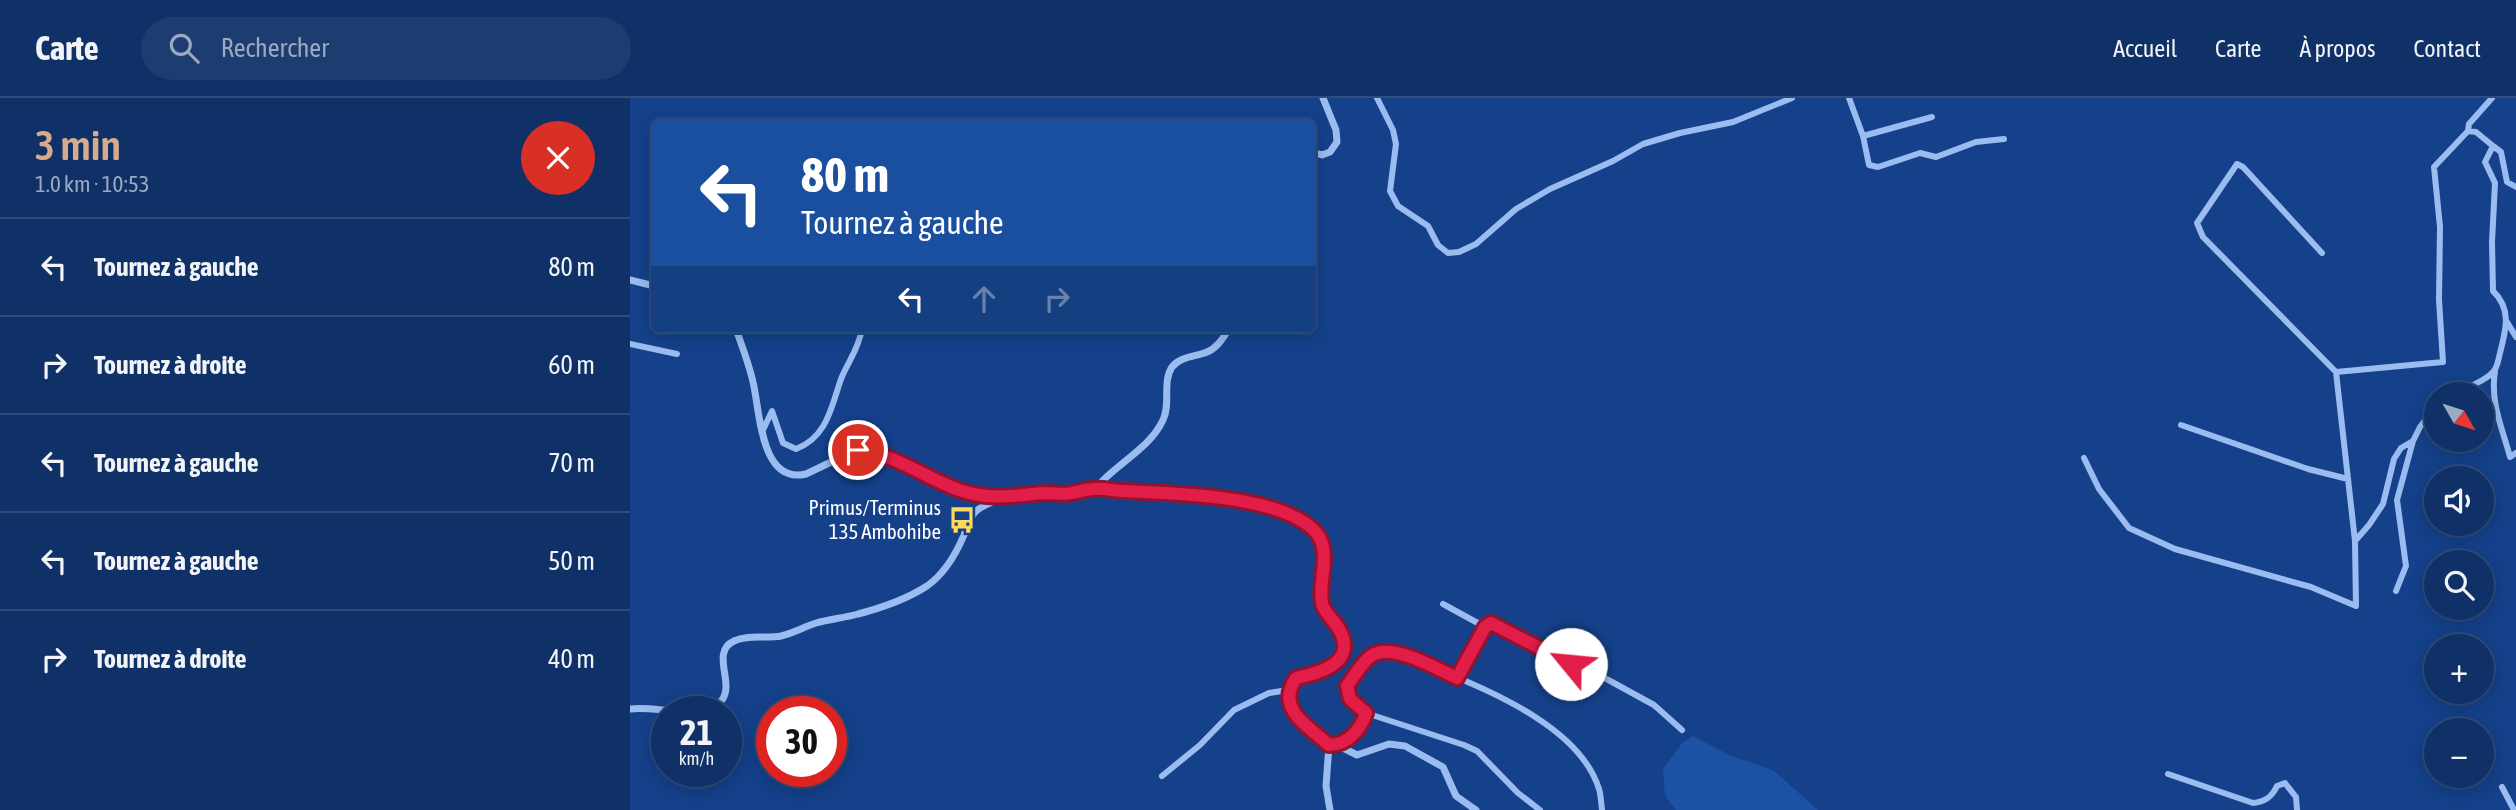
<!DOCTYPE html>
<html lang="fr">
<meta charset="utf-8">
<style>
body{margin:0;font-family:"Asap Condensed",sans-serif;background:#1d3d71;color:#f1f3f6;height:100vh;display:flex;flex-direction:column;font-size:26px;white-space:nowrap}
*{box-sizing:border-box;margin:0}
p{font-size:23px;color:#9ba9c0}
.icon{flex:none;width:38px;height:38px;fill:none;stroke:currentColor;stroke-width:2;stroke-linecap:round;stroke-linejoin:round}
.map{position:relative;flex:1;overflow:hidden}
.sheet{display:flex;flex-direction:column;background:#0f3168;width:630px}
.sheet>*{flex:none}
.hud{position:absolute;left:21px;top:21px;width:665px;height:214px;border-radius:10px;box-shadow:0 4px 18px #0003,0 0 0 2px #2f4c7c;background:#1a4fa0;color:#fff;overflow:hidden}
.needle{width:46px;rotate:129deg}
.fabs{position:absolute;left:1794px;top:284px;display:grid;gap:14px}
.fabs a{display:grid;place-items:center;width:70px;height:70px;border-radius:50%;background:#0f3168;box-shadow:0 4px 18px #0003,0 0 0 2px #2f4c7c;font-size:35px}
.speed{position:absolute;left:21px;top:598px;display:flex;gap:14px;font-size:35px;font-weight:700;text-align:center}
.speed>*{display:grid;place-content:center;width:91px;height:91px;border-radius:50%;background:#0f3168;box-shadow:0 4px 18px #0003,0 0 0 2px #2f4c7c;line-height:1}
.speed small{font-size:18px;font-weight:400}
.speed .limit{border:10px solid #d22;background:#fff;color:#111}
.pin{position:absolute;display:grid;place-items:center;width:60px;height:60px;color:#fff;margin:-30px;border:4px solid #fff;border-radius:50%;box-shadow:0 2px 7px #0007}
.me{position:absolute;width:77px;margin:-38px;rotate:298deg;stroke-linejoin:round;filter:drop-shadow(0 0 5px #0008)}
.turn{display:flex;align-items:center;gap:24px;height:147px;padding:0 35px;font-size:32px}
.turn .icon{width:91px;height:91px;stroke-width:2.5}
.turn b{display:block;font-size:49px;line-height:60px}
.lanes{display:flex;align-items:center;height:66px;padding:0 35px;background:#0003;justify-content:center;gap:35px;direction:ltr}
.lanes .off{opacity:.35}
.round{display:grid;place-items:center;flex:none;width:74px;height:74px;border-radius:37px;background:#1d3d71}
.summary{display:flex;align-items:center;justify-content:space-between;height:119px;padding:0 35px}
h1{font-size:42px;font-weight:600;line-height:52px;color:#d6ab8b}
ul{padding:0;list-style:none}
li{display:flex;align-items:center;gap:21px;height:98px;padding:0 35px;border-top:2px solid #2f4c7c}
li div{flex:1}
li b{display:block;font-size:26px}
li em{font-style:normal}
header{display:flex;align-items:center;gap:42px;box-sizing:border-box;height:98px;padding:0 35px;background:#0f3168;border-bottom:2px solid #2f4c7c}
header strong{font-size:33px}
nav{display:flex;gap:38px;margin-inline-start:auto;font-size:24px}
.search{width:490px;height:63px;background:#1d3d71;display:flex;align-items:center;gap:18px;box-sizing:border-box;padding:0 24px;border-radius:38px;color:#9ba9c0;font-size:26px}
main{display:flex;flex:1;min-height:0}
.map>svg:first-child{display:block}
</style>
<header>
<strong>Carte</strong>
<div class="search"><svg class="icon" aria-label="search" viewBox="0 0 24 24"><circle cx="10" cy="10" r="6"/><path d="M15 15l6 6"/></svg>Rechercher</div>
<nav><a>Accueil</a><a>Carte</a><a>À propos</a><a>Contact</a></nav>
</header>
<main>
<section class="sheet">
<div class="summary"><div><h1>3 min</h1><p>1.0 km · 10:53</p></div><a class="round" style="background:#d93025;color:#fff"><svg class="icon" aria-label="close" viewBox="0 0 24 24"><path d="M6 6l12 12M18 6L6 18"/></svg></a></div>
<ul>
<li><svg class="icon" aria-label="left" viewBox="0 0 24 24"><path d="M17 20v-9H6M10 6l-5 5 5 5"/></svg><div><b>Tournez à gauche</b></div><em>80 m</em></li>
<li><svg class="icon" aria-label="right" viewBox="0 0 24 24"><path d="M7 20v-9h11M14 6l5 5-5 5"/></svg><div><b>Tournez à droite</b></div><em>60 m</em></li>
<li><svg class="icon" aria-label="left" viewBox="0 0 24 24"><path d="M17 20v-9H6M10 6l-5 5 5 5"/></svg><div><b>Tournez à gauche</b></div><em>70 m</em></li>
<li><svg class="icon" aria-label="left" viewBox="0 0 24 24"><path d="M17 20v-9H6M10 6l-5 5 5 5"/></svg><div><b>Tournez à gauche</b></div><em>50 m</em></li>
<li><svg class="icon" aria-label="right" viewBox="0 0 24 24"><path d="M7 20v-9h11M14 6l5 5-5 5"/></svg><div><b>Tournez à droite</b></div><em>40 m</em></li>
</ul>
</section>
<div class="map">
<svg width="1886" height="712" viewBox="0 0 1886 712">
<rect width="100%" height="100%" fill="#14418a"/>
<path fill="#1c51a4" d="M1063,638L1101,658L1143,672L1188,712H1046L1035,698L1033,671L1053,644Z"/>
<g fill="none" stroke-linecap="round" stroke-linejoin="round">
<path stroke="#9bbcf0" stroke-width="6" d="M747,0L763,32L766,46L760,93L768,108L798,128L808,147L818,155L829,154L846,146L886,111L920,91L983,63L1013,46L1050,35L1103,24L1162,0
M1219,0L1233,38L1302,19
M1233,38L1239,67L1248,69L1290,55L1306,59L1346,44L1374,41
M1863,48L1871,54L1877,84L1886,89
M1692,155L1613,69L1607,66L1567,125L1573,139L1706,274
M1877,224L1886,239
M0,246L47,256
M1865,273C1860,305 1872,329 1880,359L1886,355
M1830,296C1840,286 1854,284 1862,275C1868,270 1868,262 1870,255C1876,232 1882,211 1863,193L1862,144L1865,85L1855,64L1863,48L1846,34L1838,33L1839,26L1862,0
M1551,327L1678,371L1718,381
M132,334L142,313L153,345L166,351C197,339 201,310 211,281C218,264 229,250 232,231
M1454,360L1469,391L1499,430L1545,451L1681,489L1726,508L1725,443L1706,274L1813,264L1809,202L1810,129L1804,69L1838,33
M1725,443L1739,427L1753,406L1764,361L1771,350L1783,343L1790,329L1806,308
M1766,493L1776,468L1767,402L1783,343
M813,506L855,529L827,580
M855,529L861,525L941,566L951,567L1024,607L1052,632
M707,647C722,638 731,632 736,615
M1538,676L1623,705C1635,704 1642,699 1647,688L1655,685L1666,699L1667,712
M532,678L570,647L604,612L639,595L658,592
M1872,689L1884,712
M910,712L888,695L847,653L834,647L736,615L720,601L717,588C726,576 738,553 755,552C772,551 795,566 810,572C864,595 950,630 969,691C971,697 971,705 972,712"/>
<path stroke="#9bbcf0" stroke-width="7" d="M682,54L692,57L700,54L707,44L706,32L693,0
M0,182L24,188
M106,231C112,248 119,266 123,284C130,312 130,387 176,376L222,354L231,353L275,365L314,386L349,397L437,396L465,391L559,395L647,411L665,418L689,438L694,451L691,497L692,509L709,532L714,544L710,561L700,571L666,580C646,611 678,627 699,647H707L727,657L759,646L775,648L813,669L826,698L846,712
M465,391C485,366 519,352 533,322C541,306 532,284 542,269C551,258 565,259 577,254C587,250 593,240 599,231
M0,611C25,607 76,624 92,602C105,585 80,554 104,543C118,536 136,541 151,538C163,535 174,529 186,525C200,521 214,520 228,516C251,510 277,501 297,488C314,476 326,456 334,437C337,429 339,419 346,413C354,406 365,403 375,399
M699,647L696,688L700,712"/>
</g>
<g fill="none" stroke-linecap="round" stroke-linejoin="round">
<defs>
<path id="route" d="M228,352C277,358 310,394 357,398C377,400 396,396 416,395C425,395 434,397 442,395C449,394 456,391 463,391C473,390 485,393 495,393C541,395 659,397 688,437C701,456 688,484 692,505C694,515 704,522 709,531C728,565 690,575 666,580C645,611 678,628 699,647C718,647 731,631 736,615L720,601L717,588C724,579 731,565 741,558C760,543 807,571 827,580L855,529L861,525L941,566"/>
</defs>
<use href="#route" stroke="#92132f" stroke-width="18"/>
<use href="#route" stroke="#e11d48" stroke-width="12"/>
</g>
<defs>
<symbol id="bus-bare" viewBox="-9 -9 18 18"><path d="M-5-6H5V4H4V6H2V4H-2V6H-4V4H-5ZM-3.5-4V0h7V-4ZM-3.5 1.2v1.5H-2V1.2ZM2 1.2v1.5H3.5V1.2Z" fill="#ffd95a" stroke="#14418a" stroke-width="2.5" paint-order="stroke"/></symbol>
</defs>
<g fill-rule="evenodd">
<use href="#bus-bare" x="313" y="403" width="38" height="38"/>
</g>
<g text-anchor="middle" stroke-width="7" stroke-linejoin="round" paint-order="stroke">
<g font-size="21" fill="#fff" stroke="#14418a" text-anchor="end">
<text x="311" y="417">Primus/Terminus<tspan x="311" dy="24">135 Ambohibe</tspan></text>
</g>
</g>
</svg>
<div class="fabs">
<a><svg class="needle" viewBox="-14 -14 28 28"><path d="M0-13l5 13h-10z" fill="#e53935"/><path d="M0 13l5-13h-10z" fill="#9ba9c0"/></svg></a>
<a><svg class="icon" aria-label="sound" viewBox="0 0 24 24"><path d="M4 9h4l5-4v14l-5-4H4zM17 9q2 3 0 6"/></svg></a>
<a><svg class="icon" aria-label="search" viewBox="0 0 24 24"><circle cx="10" cy="10" r="6"/><path d="M15 15l6 6"/></svg></a>
<a>+</a>
<a>−</a>
</div>
<div class="speed"><div>21<small>km/h</small></div><div class="limit">30</div></div>
<div class="pin" style="left:228px;top:352px;background:#d93025"><svg class="icon" aria-label="arrive" viewBox="0 0 24 24"><path d="M6 21V4h12l-3 4 3 4H6"/></svg></div>
<svg class="me" style="left:941px;top:566px" viewBox="-20 -20 40 40"><circle r="19" fill="#fff"/><path d="M0-13L10 11 0 6-10 11z" fill="#e11d48"/></svg>
<div class="hud">
<div class="turn"><svg class="icon" aria-label="left" viewBox="0 0 24 24"><path d="M17 20v-9H6M10 6l-5 5 5 5"/></svg><div><b>80 m</b>Tournez à gauche</div></div>
<div class="lanes"><svg class="icon" aria-label="left" viewBox="0 0 24 24"><path d="M17 20v-9H6M10 6l-5 5 5 5"/></svg><svg class="icon off" aria-label="ahead" viewBox="0 0 24 24"><path d="M12 20V5M6 11l6-6 6 6"/></svg><svg class="icon off" aria-label="right" viewBox="0 0 24 24"><path d="M7 20v-9h11M14 6l5 5-5 5"/></svg></div>
</div>
</div>
</main>
